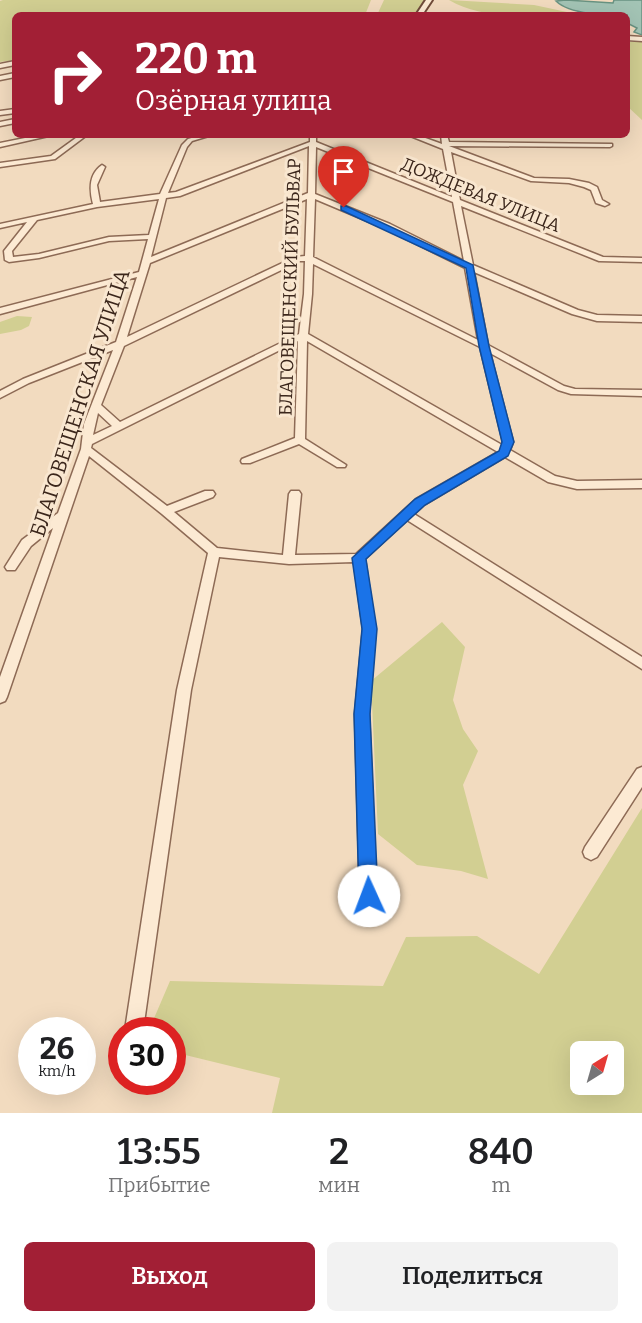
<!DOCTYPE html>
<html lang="ru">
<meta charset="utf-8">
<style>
body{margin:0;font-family:Bitter,serif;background:#f2f2f2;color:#202124;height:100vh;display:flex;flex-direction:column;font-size:22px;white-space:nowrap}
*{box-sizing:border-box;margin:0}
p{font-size:20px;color:#757577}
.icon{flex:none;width:33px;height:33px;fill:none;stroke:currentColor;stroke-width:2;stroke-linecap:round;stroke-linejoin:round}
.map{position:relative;height:1113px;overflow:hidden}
.sheet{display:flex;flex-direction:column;background:#fff;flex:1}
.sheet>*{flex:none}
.top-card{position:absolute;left:12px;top:12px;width:618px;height:126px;border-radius:9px;box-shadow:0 6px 24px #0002;background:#a21f35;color:#fff;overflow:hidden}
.needle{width:39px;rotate:37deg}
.tools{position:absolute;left:570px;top:1041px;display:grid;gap:12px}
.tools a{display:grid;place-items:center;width:54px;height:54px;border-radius:9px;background:#fff;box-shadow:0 6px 24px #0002;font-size:30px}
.speed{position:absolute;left:18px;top:1017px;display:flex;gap:12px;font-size:30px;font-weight:700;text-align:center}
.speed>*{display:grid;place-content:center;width:78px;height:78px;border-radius:50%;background:#fff;box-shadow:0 6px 24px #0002;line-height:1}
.speed small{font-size:15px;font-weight:400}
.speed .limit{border:9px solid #d22;background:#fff;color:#111}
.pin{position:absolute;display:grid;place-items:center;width:51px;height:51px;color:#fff;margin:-62px -26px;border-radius:50% 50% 50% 0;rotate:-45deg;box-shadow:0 0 6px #0007}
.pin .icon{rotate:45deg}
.me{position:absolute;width:66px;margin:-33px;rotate:358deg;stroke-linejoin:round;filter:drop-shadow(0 0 4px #0008)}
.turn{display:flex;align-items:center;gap:21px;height:126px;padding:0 24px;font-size:27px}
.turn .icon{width:78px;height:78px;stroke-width:2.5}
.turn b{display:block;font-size:42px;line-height:51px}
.eta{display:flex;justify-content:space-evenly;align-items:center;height:102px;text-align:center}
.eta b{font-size:36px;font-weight:600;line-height:42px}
.button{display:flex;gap:12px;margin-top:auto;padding:12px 24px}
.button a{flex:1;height:69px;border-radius:9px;background:#a21f35;color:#fff;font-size:24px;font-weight:600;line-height:69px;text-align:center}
.button a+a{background:#f2f2f2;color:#202124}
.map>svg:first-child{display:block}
</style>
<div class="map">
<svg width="642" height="1113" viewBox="0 0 642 1113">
<rect width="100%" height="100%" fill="#f2dbbf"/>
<path fill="#d2cf92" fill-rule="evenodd" d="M3,0H371L365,15H15V60L0,62V1Z
M384,0H424L414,15H377Z
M449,0L534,5L581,15C538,15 487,22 449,0Z
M627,42H642V120L627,106Z
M17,316L32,317L29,326L21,330L0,334V322Z
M442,622L465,647L453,700L463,729L478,751L463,785L488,879L461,871L417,865L378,834L371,681Z
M642,808V1113H272L280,1078L173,1052L172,1030H149L170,981L383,986L406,937L477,936L539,974ZM580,1052H614V1084H580Z"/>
<path fill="#a3c4b5" stroke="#699382" stroke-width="1.5" d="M566,0L613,3L614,0H642V35L634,32L637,28L627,23V15C607,15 570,15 556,1Z"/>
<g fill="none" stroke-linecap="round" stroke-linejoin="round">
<defs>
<path id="street" d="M627,36L642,37V41L627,40Z
M15,61V65L0,68V64Z
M15,73V77L0,80V76Z
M15,109V113L0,115V111Z
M15,119V123L0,126V122Z
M40,135H53L0,147V143Z
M80,135H87L55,159L0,167V163L51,156Z
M202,135H212L192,141L187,147L168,193L176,192L310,142V138L313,136L316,138V142L452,197L443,149L408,135H417L442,144L441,135H447L449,142L612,144V146L610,147L449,146L534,178L569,179L589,183L597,187L602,200L609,204L605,206L596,203L591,190L584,187L569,183L531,181L451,152L460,200L603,257L642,258V262L599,261L461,206L473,265L578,310L597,315L642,316V322L597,321L572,314L474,272L488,345L564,386L575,389L642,390V396L571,394L558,390L490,353L513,442L510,450L555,476L577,481L642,480V488L577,489L548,482L505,457L424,505L414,514L642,657V669L407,520L365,559L375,629L369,714L376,896L374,902L368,904L362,902L360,896L355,714L363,629L354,562L289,564L219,557L191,690L143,1030H125L177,690L208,553L162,514L89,456L7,697L5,701L0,703V677L53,528L31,546L15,570H7L5,567L22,540L58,513L81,449L84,424L113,350L29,383L0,398V391L23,379L116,342L137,277L0,314V308L139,272L148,239L109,241L39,258L9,262L5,260L4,251L27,222L0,228V224L93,204C89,189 89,174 102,165L105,167L97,185L100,202L160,194L182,145L188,139ZM309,146L308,193L151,257L166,198L180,196ZM316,147L453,202L464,261L390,224L315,194ZM159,199L149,235L109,237L39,254L13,257L12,251L37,220L97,207ZM307,199L305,256L295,257L127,337L150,263ZM315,199L384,228L465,268L478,340L313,257ZM300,261H305L304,294L299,334L120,422L101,405L124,346ZM313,264L480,347L503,442L502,445L308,334L312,294ZM298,341L295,438L242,459L241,461L242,463H250L299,444L337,467H345L346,465L305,439L307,341L498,452L416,499L356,554L295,555L301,494L299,491H291L289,494L283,555L217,548L174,512L213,497L215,494L213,491H205L167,506L91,448L92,444ZM98,413L112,426L93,435Z
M642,767V787L597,857L591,860L585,857L583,852L585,847L637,769Z"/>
<path id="secondary" d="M426,0H432L422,15H416Z"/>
</defs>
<use href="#street" stroke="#8d6a55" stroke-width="3"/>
<use href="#secondary" stroke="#6f4b39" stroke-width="4"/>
<use href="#street" fill="#fcead3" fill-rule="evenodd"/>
<use href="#secondary" fill="#fcead3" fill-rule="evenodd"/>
</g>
<path fill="#1a73e8" stroke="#114b97" stroke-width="1.5" d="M341,206H346L473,265L489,346L514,442L508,456L425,505L366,559L377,629L370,714L378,896L375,902L369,905L362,902L359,896L354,714L362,629L352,558L415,499L499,451L502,442L479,346L466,268L341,210Z"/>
<g text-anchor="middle" stroke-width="6" stroke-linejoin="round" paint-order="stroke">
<g font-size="18" fill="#3b261b" stroke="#f9e7d0">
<text transform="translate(481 195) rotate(22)" y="6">ДОЖДЕВАЯ УЛИЦА</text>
<text transform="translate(290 287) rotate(-88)" y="6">БЛАГОВЕЩЕНСКИЙ БУЛЬВАР</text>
</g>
<g font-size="21" fill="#3b261b" stroke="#f9e7d0">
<text transform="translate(80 403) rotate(-72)" y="7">БЛАГОВЕЩЕНСКАЯ УЛИЦА</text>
</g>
</g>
</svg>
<div class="tools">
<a><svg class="needle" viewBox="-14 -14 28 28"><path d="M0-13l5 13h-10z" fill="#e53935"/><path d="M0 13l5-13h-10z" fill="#757577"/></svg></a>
</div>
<div class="speed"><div>26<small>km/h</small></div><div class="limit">30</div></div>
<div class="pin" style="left:344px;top:208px;background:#d93025"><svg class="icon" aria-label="arrive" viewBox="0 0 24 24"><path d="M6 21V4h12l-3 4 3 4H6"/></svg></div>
<svg class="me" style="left:369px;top:896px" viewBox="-20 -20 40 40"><circle r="19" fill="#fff"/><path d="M0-13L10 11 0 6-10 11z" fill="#1a73e8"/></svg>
<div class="top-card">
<div class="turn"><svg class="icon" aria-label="right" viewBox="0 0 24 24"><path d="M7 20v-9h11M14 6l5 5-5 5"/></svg><div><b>220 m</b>Озёрная улица</div></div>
</div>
</div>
<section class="sheet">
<div class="eta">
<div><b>13:55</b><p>Прибытие</p></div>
<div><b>2</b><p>мин</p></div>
<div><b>840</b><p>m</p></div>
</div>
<div class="button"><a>Выход</a><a>Поделиться</a></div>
</section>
